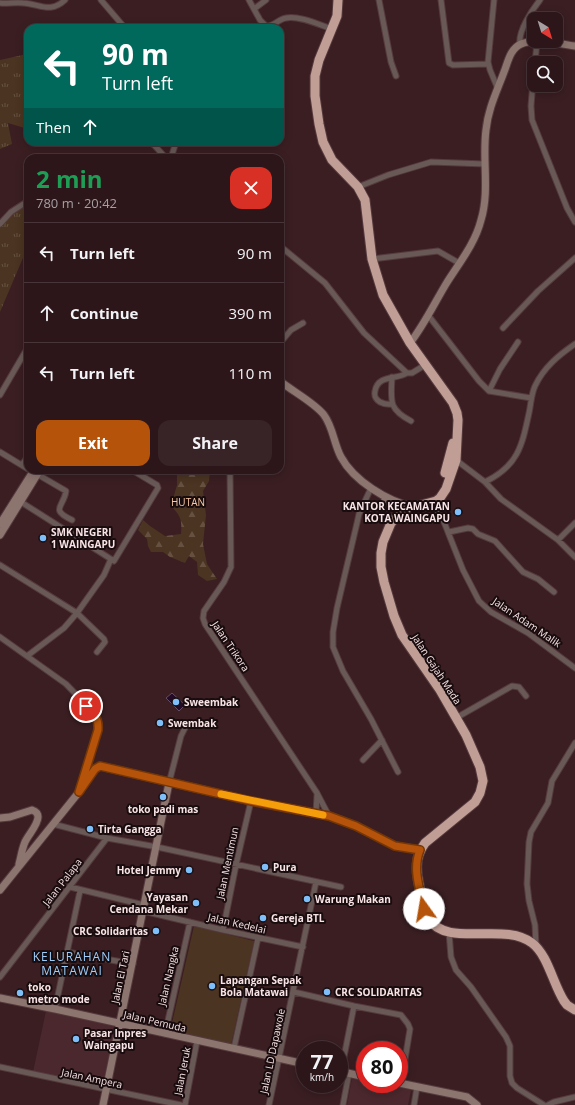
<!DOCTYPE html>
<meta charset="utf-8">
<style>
body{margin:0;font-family:"Open Sans",sans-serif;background:#382327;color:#f1f3f6;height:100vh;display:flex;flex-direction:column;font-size:15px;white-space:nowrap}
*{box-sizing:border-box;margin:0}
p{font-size:13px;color:#a69fa2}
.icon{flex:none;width:22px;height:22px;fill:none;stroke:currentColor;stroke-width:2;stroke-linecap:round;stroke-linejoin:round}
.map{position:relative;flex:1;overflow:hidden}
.drawer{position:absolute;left:24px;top:154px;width:260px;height:320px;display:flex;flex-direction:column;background:#2c161a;border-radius:12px;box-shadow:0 2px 10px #0003,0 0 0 1px #483539}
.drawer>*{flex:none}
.hud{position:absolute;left:24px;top:24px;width:260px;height:122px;border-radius:12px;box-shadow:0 2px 10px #0003,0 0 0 1px #483539;background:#00695c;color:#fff;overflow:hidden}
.needle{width:26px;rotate:142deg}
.buttons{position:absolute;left:527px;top:12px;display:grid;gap:8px}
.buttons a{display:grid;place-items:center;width:36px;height:36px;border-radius:8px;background:#2c161a;box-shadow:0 2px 10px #0003,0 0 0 1px #483539;font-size:20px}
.speed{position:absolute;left:296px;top:1041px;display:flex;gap:8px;font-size:20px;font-weight:700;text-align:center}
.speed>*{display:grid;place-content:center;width:52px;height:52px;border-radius:50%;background:#2c161a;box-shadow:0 2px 10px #0003,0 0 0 1px #483539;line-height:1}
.speed small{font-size:10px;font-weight:400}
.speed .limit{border:6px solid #d22;background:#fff;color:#111}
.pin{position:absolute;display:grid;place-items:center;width:34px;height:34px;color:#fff;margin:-17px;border:2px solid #fff;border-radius:50%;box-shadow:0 1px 4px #0007}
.me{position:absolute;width:44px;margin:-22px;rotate:347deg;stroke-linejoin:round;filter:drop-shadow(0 0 3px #0008)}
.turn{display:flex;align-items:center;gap:14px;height:84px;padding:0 12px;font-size:18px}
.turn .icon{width:52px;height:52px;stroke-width:2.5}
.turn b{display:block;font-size:28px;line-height:34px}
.then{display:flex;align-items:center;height:38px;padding:0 12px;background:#0003;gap:8px;font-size:15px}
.round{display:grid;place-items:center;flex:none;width:42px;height:42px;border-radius:12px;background:#382327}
.headline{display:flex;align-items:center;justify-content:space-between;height:68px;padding:0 12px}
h1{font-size:24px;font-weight:700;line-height:30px;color:#1e9e55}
.button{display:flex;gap:8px;margin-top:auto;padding:8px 12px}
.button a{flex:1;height:46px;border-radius:12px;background:#b45309;color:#fff;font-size:16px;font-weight:700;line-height:46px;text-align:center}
.button a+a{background:#382327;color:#f1f3f6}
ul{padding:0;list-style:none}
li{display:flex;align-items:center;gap:12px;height:60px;padding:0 12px;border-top:1px solid #483539}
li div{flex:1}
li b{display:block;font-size:15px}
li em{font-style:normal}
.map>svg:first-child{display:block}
</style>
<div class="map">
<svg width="575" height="1105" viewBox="0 0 575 1105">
<defs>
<pattern id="grass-tufts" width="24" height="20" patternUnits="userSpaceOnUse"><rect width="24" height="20" fill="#4b3421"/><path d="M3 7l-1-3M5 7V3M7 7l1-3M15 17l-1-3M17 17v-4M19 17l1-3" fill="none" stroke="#665141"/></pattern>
<pattern id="forest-firs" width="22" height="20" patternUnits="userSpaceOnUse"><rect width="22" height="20" fill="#4b3421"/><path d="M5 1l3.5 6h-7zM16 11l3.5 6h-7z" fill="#665141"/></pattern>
</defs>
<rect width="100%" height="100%" fill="#3a1e22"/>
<path fill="#4b282d" d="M46,1011L113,1026L115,1028L102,1087L33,1072Z
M352,1078L365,1081V1084H382L411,1090L408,1105H347Z"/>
<path fill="url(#grass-tufts)" d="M28,53V129L8,123L12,144L0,149V60L27,54Z
M28,199V246L0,312V221L7,212Z"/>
<path fill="url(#forest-firs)" d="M177,470H210L209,481L203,491L206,515L203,544L207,564L217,579L207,581L198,575L197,562L189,556L185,563L170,557L163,552H151L148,546L147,539L138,530L143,520L150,526L165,536L181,534C182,520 181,516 171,506L177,485Z"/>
<path fill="#4b3421" d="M194,926L254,941L231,1045L170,1032Z"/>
<path fill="#240c29" stroke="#644d62" d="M172,693L185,705L179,711L166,698Z"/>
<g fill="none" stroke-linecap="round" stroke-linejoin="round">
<defs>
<path id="street" d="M101,0L125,28
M249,0L260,20L266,26C274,27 278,19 286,18C298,15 320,25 332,29
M379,0L391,62L396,76
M441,0L449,63L453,65L488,64
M494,0L488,62L490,70L498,89
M0,3C7,4 15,2 23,3C40,4 50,14 65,0
M254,9L266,0
M520,44C518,31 532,10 540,0
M535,63L537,42
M534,69L531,106L532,120L567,208L575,222
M149,142L154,145L166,158
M171,158L176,142
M358,187L388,175L431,162L485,164
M0,224L11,212L28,201
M280,246L325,283L364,333L407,373H412L425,365
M372,259L438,251L459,263
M428,315L479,381L489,391L531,398
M503,328L538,291L575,258
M280,343L291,330L303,323
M392,377C391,401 388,409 411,421
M489,391L500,369L518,342
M0,395L28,347
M392,404C387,405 384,404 380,402C375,399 374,396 375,391C378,374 397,380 407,373
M0,452L28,469
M456,460L485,482L501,499L558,540L575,557
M22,465L28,456
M30,470L66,491C64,507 49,509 72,520
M230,470L231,567L224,582L204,611L203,618L205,624L215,639L317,793L329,816
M485,482C518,466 522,446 529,413C531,404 531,395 535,386C544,367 559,355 575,344
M371,488L359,514L357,523L337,608L333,632V647L343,671L371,719L398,772
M21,502L114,561L158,488L157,485L132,470
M432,502L444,522L463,570L479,601L491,612L528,633L575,668
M449,532L468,528L473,529L478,534L495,541L523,572L538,579L554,592
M558,540L575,523
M0,565L77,613L64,628L27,656
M0,637L66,684L97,716L99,723L98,730L80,787
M97,652L105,642L104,639L77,613L104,575L111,559
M456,718L512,686L519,687L526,696
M363,760L382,740
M169,783L181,736L187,724
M316,813L317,795
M53,824L107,838
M70,887L144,905
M143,911L223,930L303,947
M223,930L236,865L251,801
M449,932L451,957L456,970L471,987L506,1037L510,1046V1076L512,1083L517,1088L544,1105
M536,946L535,925L529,901L527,884L529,842L531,832L548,803L552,781L575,743
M67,952L133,964
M0,977L107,838L157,847L341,887
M294,992L354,1006L401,1015L408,1024L410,1029L401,1084
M55,1009L80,891
M165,1034L190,922
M234,1048L258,938
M0,1067L181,1105
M341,1072L354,1006
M185,1105L197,1041
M269,1105L316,882
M343,1105L349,1073
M414,1105L417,1087
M548,1105L554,1102L575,1097"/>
<path id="secondary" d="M410,343C424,325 434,304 446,284C459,263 475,244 481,220C490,191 482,159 486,130C488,109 497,91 504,72C508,62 510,49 521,44C533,38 561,44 575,46
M280,381C292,391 315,403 324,415C333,427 334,444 341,457C354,481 387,501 413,507
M385,500L395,507L399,514
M0,524L34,470
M0,535L40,470
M0,818L10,817L32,810C35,811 38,813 38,817C38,825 28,835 25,842C22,849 21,857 19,864
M0,890L79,792L95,769L100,766L251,801L329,816L356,826L395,846L420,850
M0,998L55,1009L305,1064
M339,1071L365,1077
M399,1083L467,1097L477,1105
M103,1105L169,783"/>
<path id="highway" d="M338,0L337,16L319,60L315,76V96L319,124L323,142L332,160L358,187L365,200L372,259L383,295L410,343L453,403L457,413L458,420L456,460L446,489L440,498L436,501L406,509L399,514L391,523L383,542L381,553V567L384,582L394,616L402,635L440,690L466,735L480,767L483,781L480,793L475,802L425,843C414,858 416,872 420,889C422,899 423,910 428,918C447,949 504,921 532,943C548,955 553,984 564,1001L567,1005L575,1010
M445,473L453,443"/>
</defs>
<use href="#street" stroke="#553a3d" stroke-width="7"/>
<use href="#secondary" stroke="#553a3d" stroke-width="9"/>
<use href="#highway" stroke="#553a3d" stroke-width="11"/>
<use href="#street" stroke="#685956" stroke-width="5"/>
<use href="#secondary" stroke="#8c756f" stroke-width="7"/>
<use href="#highway" stroke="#c19e95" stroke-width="9"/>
</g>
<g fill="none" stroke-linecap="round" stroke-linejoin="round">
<defs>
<path id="route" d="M86,706C94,714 99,718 98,730L79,792L95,769L100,766L251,801L329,816L356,826L395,846L420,850C412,869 420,889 424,909"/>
</defs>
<use href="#route" stroke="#753606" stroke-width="10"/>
<use href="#route" stroke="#b45309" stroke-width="7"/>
<path stroke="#f59e0b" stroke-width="7" d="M221,794L323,815"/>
</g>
<g fill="#7ebef9" stroke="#190c0e" stroke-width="1.5">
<circle cx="458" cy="512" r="4"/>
<circle cx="43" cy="538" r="4"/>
<circle cx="176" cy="702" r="4"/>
<circle cx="160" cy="723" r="4"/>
<circle cx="163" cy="797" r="4"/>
<circle cx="90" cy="829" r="4"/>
<circle cx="265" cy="867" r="4"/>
<circle cx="189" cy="870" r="4"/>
<circle cx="307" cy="899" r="4"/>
<circle cx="196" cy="903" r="4"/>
<circle cx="263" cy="918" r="4"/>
<circle cx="156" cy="931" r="4"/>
<circle cx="212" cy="986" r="4"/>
<circle cx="327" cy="992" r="4"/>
<circle cx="20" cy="993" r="4"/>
<circle cx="76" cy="1039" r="4"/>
</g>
<g text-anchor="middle" stroke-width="4" stroke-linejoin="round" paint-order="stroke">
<g font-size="10" fill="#fac9a4" stroke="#190c0e">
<text x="188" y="506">HUTAN</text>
</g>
<g font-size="10" font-weight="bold" fill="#f8e4e6" stroke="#190c0e" text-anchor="start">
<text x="450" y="510" text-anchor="end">KANTOR KECAMATAN<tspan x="450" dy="12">KOTA WAINGAPU</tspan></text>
<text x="51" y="536">SMK NEGERI<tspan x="51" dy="12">1 WAINGAPU</tspan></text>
<text x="184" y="706">Sweembak</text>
<text x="168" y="727">Swembak</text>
<text x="163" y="813" text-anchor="middle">toko padi mas</text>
<text x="98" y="833">Tirta Gangga</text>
<text x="273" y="871">Pura</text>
<text x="181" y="874" text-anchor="end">Hotel Jemmy</text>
<text x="188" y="901" text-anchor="end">Yayasan<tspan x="188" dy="12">Cendana Mekar</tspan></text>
<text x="315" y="903">Warung Makan</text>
<text x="271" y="922">Gereja BTL</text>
<text x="148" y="935" text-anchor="end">CRC Solidaritas</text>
<text x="220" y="984">Lapangan Sepak<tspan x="220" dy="12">Bola Matawai</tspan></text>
<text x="28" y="991">toko<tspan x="28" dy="12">metro mode</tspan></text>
<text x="335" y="996">CRC SOLIDARITAS</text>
<text x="84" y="1037">Pasar Inpres<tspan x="84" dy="12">Waingapu</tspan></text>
</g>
<g font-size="10" fill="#f8e4e6" stroke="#190c0e">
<text transform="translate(527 622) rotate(34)" y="4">Jalan Adam Malik</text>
<text transform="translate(231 646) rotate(56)" y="4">Jalan Trikora</text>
<text transform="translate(437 669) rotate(57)" y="4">Jalan Gajah Mada</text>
<text transform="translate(227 863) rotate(-78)" y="4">Jalan Mentimun</text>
<text transform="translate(62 882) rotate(-52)" y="4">Jalan Palapa</text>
<text transform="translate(237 923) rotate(13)" y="4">Jalan Kedelai</text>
<text transform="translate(168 976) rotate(-77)" y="4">Jalan Nangka</text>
<text transform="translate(120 977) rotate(-78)" y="4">Jalan El Tari</text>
<text transform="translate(155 1021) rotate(13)" y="4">Jalan Pemuda</text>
<text transform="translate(272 1051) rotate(-78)" y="4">Jalan LD Dapawole</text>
<text transform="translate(182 1071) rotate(-79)" y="4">Jalan Jeruk</text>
<text transform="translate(92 1078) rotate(12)" y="4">Jalan Ampera</text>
</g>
<g font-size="12" letter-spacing="1" fill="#9ecdf9" stroke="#190c0e">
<text x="72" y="961">KELURAHAN<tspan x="72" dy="14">MATAWAI</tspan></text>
</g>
</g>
</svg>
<div class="buttons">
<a><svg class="needle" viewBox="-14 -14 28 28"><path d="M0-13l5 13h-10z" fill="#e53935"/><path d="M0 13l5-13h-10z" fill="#a69fa2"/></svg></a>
<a><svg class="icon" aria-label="search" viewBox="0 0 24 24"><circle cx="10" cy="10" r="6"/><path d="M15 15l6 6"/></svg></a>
</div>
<div class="speed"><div>77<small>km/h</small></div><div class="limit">80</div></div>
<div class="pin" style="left:86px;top:706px;background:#d93025"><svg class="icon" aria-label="arrive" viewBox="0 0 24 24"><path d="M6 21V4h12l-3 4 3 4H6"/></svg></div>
<svg class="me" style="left:424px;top:909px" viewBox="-20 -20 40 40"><circle r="19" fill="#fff"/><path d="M0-13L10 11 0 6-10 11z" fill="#b45309"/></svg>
<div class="hud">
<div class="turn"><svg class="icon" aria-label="left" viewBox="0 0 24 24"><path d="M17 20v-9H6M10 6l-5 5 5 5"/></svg><div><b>90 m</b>Turn left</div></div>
<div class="then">Then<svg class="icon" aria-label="ahead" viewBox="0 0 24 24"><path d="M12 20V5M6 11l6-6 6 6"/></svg></div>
</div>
<section class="drawer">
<div class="headline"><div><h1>2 min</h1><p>780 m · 20:42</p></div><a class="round" style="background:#d93025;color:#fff"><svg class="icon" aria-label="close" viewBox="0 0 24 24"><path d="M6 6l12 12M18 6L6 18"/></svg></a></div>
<ul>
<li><svg class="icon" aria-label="left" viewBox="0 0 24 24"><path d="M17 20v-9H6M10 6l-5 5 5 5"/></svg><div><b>Turn left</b></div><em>90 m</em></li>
<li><svg class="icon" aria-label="ahead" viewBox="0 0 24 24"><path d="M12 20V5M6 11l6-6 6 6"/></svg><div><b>Continue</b></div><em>390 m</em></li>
<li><svg class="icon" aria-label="left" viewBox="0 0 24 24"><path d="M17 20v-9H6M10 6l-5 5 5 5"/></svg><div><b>Turn left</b></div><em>110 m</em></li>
</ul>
<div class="button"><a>Exit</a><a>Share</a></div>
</section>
</div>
